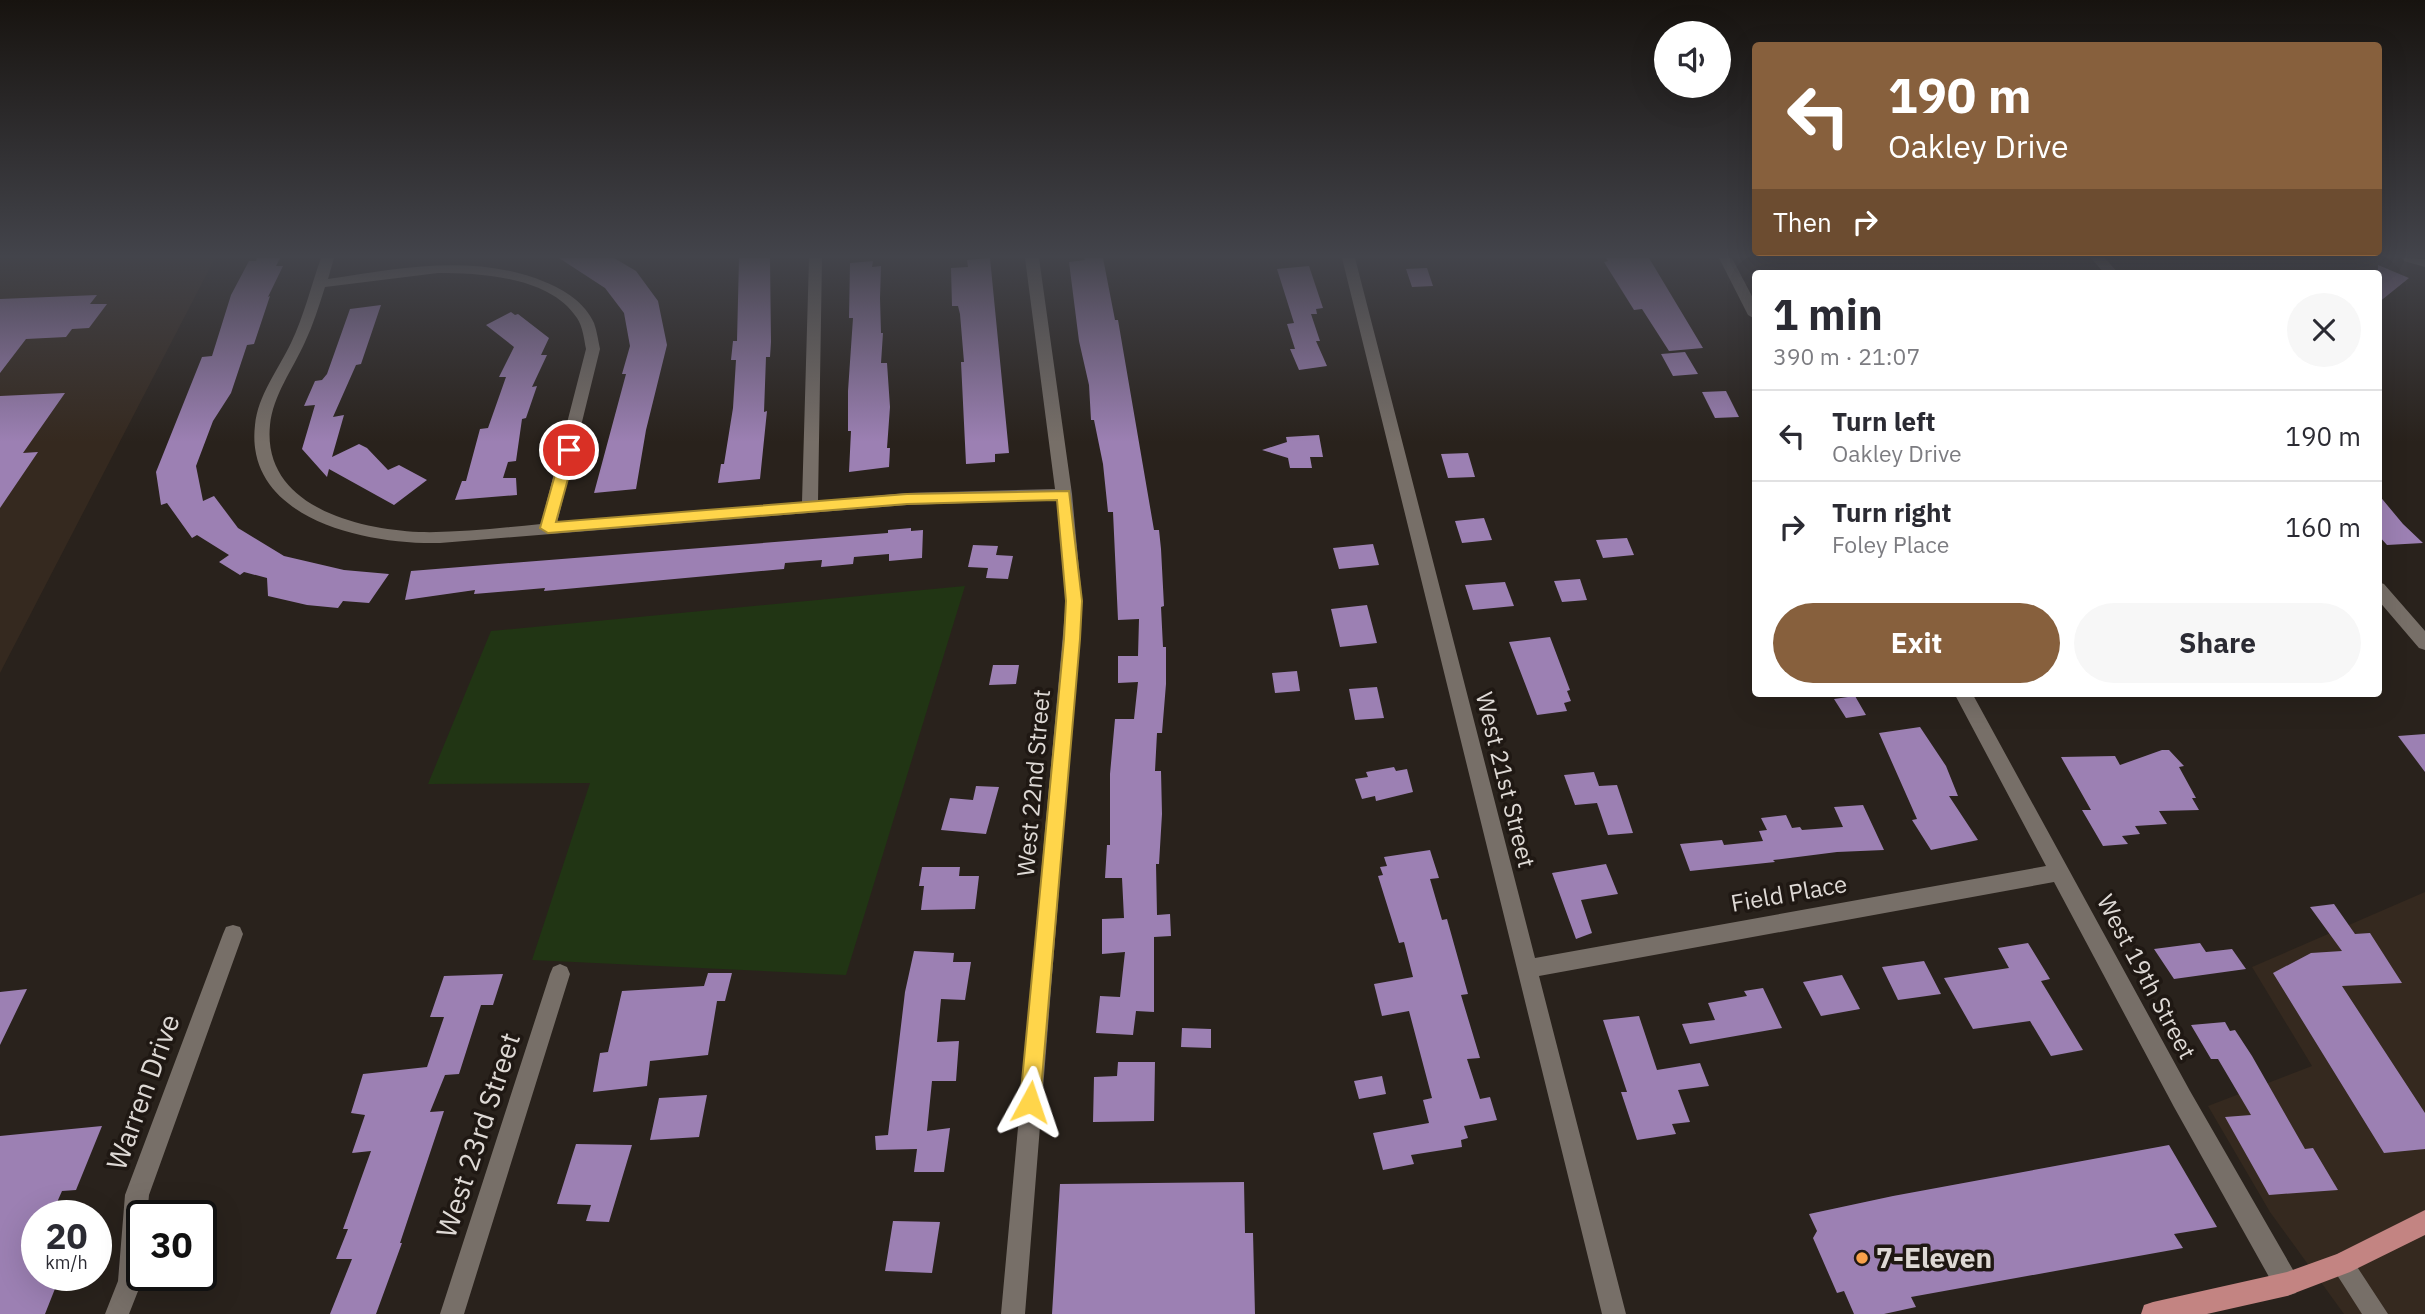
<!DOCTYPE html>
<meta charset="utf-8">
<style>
body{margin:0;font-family:"IBM Plex Sans",sans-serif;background:#f7f7f7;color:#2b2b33;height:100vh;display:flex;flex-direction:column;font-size:26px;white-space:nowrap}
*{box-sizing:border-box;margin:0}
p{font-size:23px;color:#7c7c81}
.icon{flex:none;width:38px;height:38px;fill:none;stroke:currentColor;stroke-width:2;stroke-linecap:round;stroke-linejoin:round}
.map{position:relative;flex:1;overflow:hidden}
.sheet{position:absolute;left:1752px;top:270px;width:630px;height:427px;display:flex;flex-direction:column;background:#fff;border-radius:7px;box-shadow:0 7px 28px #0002}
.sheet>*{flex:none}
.banner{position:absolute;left:1752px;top:42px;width:630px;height:214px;border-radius:7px;box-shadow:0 7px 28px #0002;background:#87603d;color:#fff;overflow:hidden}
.tools{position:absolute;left:1654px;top:21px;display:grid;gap:14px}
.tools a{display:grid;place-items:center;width:77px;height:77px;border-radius:50%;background:#fff;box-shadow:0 7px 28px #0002;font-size:35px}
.speed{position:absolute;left:21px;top:1200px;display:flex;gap:14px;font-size:35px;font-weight:700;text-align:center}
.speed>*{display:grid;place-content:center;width:91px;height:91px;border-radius:50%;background:#fff;box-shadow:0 7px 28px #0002;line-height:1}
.speed small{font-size:18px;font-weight:400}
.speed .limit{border:4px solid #111;border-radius:10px;background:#fff;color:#111}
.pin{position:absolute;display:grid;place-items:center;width:60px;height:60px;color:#fff;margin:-30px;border:4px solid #fff;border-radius:50%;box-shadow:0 2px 7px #0007}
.me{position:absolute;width:77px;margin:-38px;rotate:5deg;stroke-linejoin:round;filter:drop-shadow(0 0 5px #0008)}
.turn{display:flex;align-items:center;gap:24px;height:147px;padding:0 21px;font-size:32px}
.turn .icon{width:91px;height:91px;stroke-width:2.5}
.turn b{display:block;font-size:49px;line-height:60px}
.then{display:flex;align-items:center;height:66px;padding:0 21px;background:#0003;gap:14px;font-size:26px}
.round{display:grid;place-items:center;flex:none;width:74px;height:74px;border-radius:37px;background:#f7f7f7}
.headline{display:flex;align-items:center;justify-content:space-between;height:119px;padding:0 21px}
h1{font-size:42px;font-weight:700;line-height:52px}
.primary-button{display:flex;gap:14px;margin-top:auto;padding:14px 21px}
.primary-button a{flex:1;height:80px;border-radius:42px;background:#87603d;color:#fff;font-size:28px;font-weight:700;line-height:80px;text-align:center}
.primary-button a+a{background:#f7f7f7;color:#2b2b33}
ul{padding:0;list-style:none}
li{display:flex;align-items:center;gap:21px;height:91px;padding:0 21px;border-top:2px solid #e1e1e2}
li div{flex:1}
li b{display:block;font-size:26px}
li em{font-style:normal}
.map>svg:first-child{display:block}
</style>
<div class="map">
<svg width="2425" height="1314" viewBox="0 0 2425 1314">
<rect width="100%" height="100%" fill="#29221c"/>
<path fill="#35291f" d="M0,258H215L0,673Z
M2425,892V1314H2344L2270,1212L2208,1106L2312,1066L2252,967Z"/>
<path fill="#213514" d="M965,586L846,975L532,960L590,783L428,784L491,631Z"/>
<path fill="#9c80b3" d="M257,258H280L276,266H283L268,297L270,296L254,344L247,345L231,393L213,421L196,466L203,501L214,496L238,528L284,556L344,570L389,574L369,603L343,601L338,608L307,605L268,596L267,578L244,572L240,575L219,562L229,555L197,535L192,538L167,503L161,505L156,472L202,357L212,356L231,295L249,261H256Z
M559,258H614L636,271L658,301L667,345L646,430L636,489L594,493L626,374H622L630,346L624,313L605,288Z
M739,258H770L771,342L770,357H766L764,412L767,411L760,479L718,483L721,464H724L733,408L736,360H731L733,341H737Z
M990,258L1009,453L995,454V462L966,464L961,362H964L960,314L958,306H952L951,268L968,267L967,260Z
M1084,258H1103L1115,320H1118L1154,530H1159L1161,549L1164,606L1161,607L1163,647H1166V684L1162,733H1157L1155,771H1161L1162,814L1159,864H1156L1157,915L1170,914L1171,936L1154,937V1012L1136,1011L1133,1035L1096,1033L1100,996L1120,997L1125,952L1102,954V919L1124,918L1122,878H1105L1107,845H1110V774L1115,719H1134L1138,682L1118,683V656H1138L1139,619L1118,620L1113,512H1108L1103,464L1094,420H1091L1089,385L1079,341L1069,262L1085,260Z
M1606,258H1649L1703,348L1669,351L1642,309L1634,310L1604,262L1608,261Z
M873,261L872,267L881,266L880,298L881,333H883L881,363H887L890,407L887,448H890L889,467L849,472L851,431H848V391L853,318H849L850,263Z
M2378,265L2409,278L2378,303Z
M1309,266L1323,308L1316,309L1317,314H1311L1320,341H1316L1327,366L1299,370L1290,349H1295L1287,324L1294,323L1277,269Z
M1427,268L1433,286L1412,287L1406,269Z
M97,295L90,304H107L89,328L72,329L66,337L26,339L0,373V299Z
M381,305L361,364L356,365L333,417L344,415L332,457L359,444L367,448L388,470L399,465L427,480L394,505L329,469L327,477L302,449L315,405L304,406L315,381L322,380L327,374L350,309Z
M511,312L515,315L518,314L549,338L541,355H547L532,387L537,386L526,418L522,419L516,461L508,462L503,478H516L517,495L455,500L462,481H466L480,429L488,428L506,377H499L514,347L486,325Z
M1685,352L1698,374L1673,376L1661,354Z
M1726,391L1739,417L1715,418L1702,392Z
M65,393L23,453L38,452L0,508V396Z
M1319,435L1323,457H1310L1312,468H1290L1288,458L1262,450L1287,442L1286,437Z
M1468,453L1475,477L1448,478L1441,454Z
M2378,494L2403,524L2423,543L2387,545L2378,535Z
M1484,518L1492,540L1462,543L1455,521Z
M911,528V531L923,530L922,558L889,561V554L854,557L853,564L821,567L822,560L785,563L784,569L544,591L545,588L474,594L475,590L405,600L411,571L888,533V530Z
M1627,538L1634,555L1603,558L1596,540Z
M1373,544L1379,565L1339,569L1333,548Z
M973,545L998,546L996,555L1013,556L1008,579L986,578L988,568L968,567Z
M1580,579L1587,600L1562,602L1554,581Z
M1505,582L1514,606L1473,610L1465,585Z
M1367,605L1377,643L1340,647L1331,609Z
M1550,637L1570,690L1567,691L1571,701L1564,703L1567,711L1537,715L1509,642Z
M993,665H1019L1016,684L989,685Z
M1297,671L1300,691L1275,693L1272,673Z
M1377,687L1384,718L1355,720L1349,689Z
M1855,696L1866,715L1846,718L1834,699Z
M1920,727L1946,766L1958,796H1949L1978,840L1931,850L1912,820L1917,819L1879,733Z
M2425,734V772L2398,736Z
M2162,750H2169L2184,766L2179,767L2196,798H2192L2199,810L2159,811L2167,824L2135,826L2140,834L2122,836L2128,844L2103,846L2082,810H2091L2061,757L2115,756L2120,765Z
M1394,767L1396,771L1407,769L1413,792L1376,801L1375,796L1362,799L1355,779L1368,777L1366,772Z
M1594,772L1599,786L1617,785L1633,833L1608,835L1597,803L1575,805L1564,775Z
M976,786L999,787L986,834L941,830L950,798L973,800Z
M1863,805L1884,850L1837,852L1773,860L1775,862L1690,871L1680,844L1722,840L1724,845L1763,841L1759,831L1767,830L1761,818L1786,815L1792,828L1800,827L1802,830L1843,827L1834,807Z
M1430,850L1439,878L1430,879L1442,920L1447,919L1468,994L1461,995L1480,1058L1467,1059L1480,1099L1490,1097L1497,1120L1464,1126L1468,1138L1461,1140L1462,1147L1411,1155L1414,1164L1383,1170L1373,1133L1429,1123L1423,1100L1432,1098L1409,1011L1382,1016L1374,984L1413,977L1404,942L1399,943L1378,876L1383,875L1380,867L1387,866L1384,857Z
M1606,864L1618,894L1581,900L1592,933L1576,939L1552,873Z
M922,867H960L959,876H979L975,909L921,910L924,886H919Z
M2334,904L2355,934L2370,933L2402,983L2342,986L2425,1113V1149L2384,1153L2273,973L2311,953L2342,951L2310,907Z
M2028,943L2050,979L2041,981L2083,1050L2051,1056L2030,1021L1973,1029L1944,978L2009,968L1998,948Z
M2200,943L2206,952L2232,949L2246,969L2174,979L2154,949Z
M914,951L954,953L953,962H971L965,1000L941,999L937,1042L959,1041L956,1081H932L927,1131L950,1128L944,1172H914L917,1149L876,1150L875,1136L888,1135L905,992Z
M1924,961L1941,994L1898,1000L1882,967Z
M708,973H732L725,1001H717L708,1055L650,1061L647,1086L593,1092L600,1053L608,1052L622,991L704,986Z
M503,974L493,1005H481L459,1074L445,1075L430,1112L444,1111L400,1243H402L376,1314H330L352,1259H336L348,1229H343L371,1151L352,1153L365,1115L351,1113L363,1074L427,1067L444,1017H430L444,976Z
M1842,975L1860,1009L1821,1016L1803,982Z
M1763,988L1782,1028L1690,1044L1682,1024L1715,1020L1708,1003L1747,996L1744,991Z
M27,989L0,1045V992Z
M1639,1016L1657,1070L1700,1063L1709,1086L1678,1090L1690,1122L1672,1124L1676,1134L1637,1140L1621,1092H1627L1603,1020Z
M2225,1022L2230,1031L2235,1030L2252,1056L2305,1149L2313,1148L2338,1190L2269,1195L2225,1117L2251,1115L2218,1059H2211L2191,1025Z
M1182,1028L1211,1029V1048L1181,1047Z
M1118,1062H1155L1154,1121L1093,1122L1094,1077L1117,1076Z
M1382,1076L1386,1094L1359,1099L1354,1081Z
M707,1095L699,1137L650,1140L659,1098Z
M102,1126L76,1190L62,1191L51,1216H37V1276H60L45,1314H0V1136Z
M576,1144L632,1145L609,1222L586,1221L591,1205L557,1204Z
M2169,1145L2217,1227L2174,1234L2183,1248L1911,1297L1916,1307L1884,1314H1854L1844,1291L1837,1293L1813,1238L1817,1231L1809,1214L1893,1196Z
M1244,1182L1245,1233H1253L1255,1314H1052L1060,1184Z
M893,1221L940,1222L932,1273L885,1271Z"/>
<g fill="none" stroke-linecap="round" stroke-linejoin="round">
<path fill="#776f68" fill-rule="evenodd" d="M321,258H334L328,279C400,268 475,253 545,282C565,290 585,303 594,323C597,331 598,340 600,349L557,523L802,502L809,258H822L818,501L907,493L1055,489L1025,258H1039L1072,494L1082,601L1025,1314H1001L1066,601L1057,500L907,505L440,543C368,545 244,520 255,425C258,395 278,370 291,343C304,316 311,286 321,258ZM438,273C482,273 550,277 577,318C583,327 584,339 586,349L541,524C500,528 459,533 419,532C355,529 262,505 270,425C273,395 293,369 305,342C313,325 319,306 325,287Z
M1342,258H1355L1535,958L2046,866L1954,693H1972L2190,1091L2296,1275L2299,1284L2296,1293L2287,1296L2278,1293L2174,1107L2054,882L1539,976L1626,1314H1602Z
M1719,258H1732L1755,302V319L1748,315Z
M2091,258H2105L2118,273H2104Z
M2378,582L2384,584L2425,631V650L2419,648L2378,600Z
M233,925L240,927L243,934L149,1195L147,1216H142V1281L129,1314H105L118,1281L125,1195L223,934L226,927Z
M560,964L567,967L570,974L464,1314H440L550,974L553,967Z
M2342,1252L2350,1256L2388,1314H2362L2330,1264L2334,1256Z"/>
<path fill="#776f68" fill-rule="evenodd" d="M2402,258L2425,259V267L2404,261Z"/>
<path fill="#c38482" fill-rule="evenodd" d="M2425,1210V1235L2350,1272L2287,1296L2207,1314H2141L2144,1305L2153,1302L2287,1272L2337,1254Z"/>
</g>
<linearGradient id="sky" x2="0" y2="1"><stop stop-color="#17130f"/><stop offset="0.58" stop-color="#43444b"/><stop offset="1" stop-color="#43444b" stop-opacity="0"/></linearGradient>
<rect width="2425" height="442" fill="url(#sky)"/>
<path fill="#ffd54a" stroke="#a68a30" stroke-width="2" d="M569,445L576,450L556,522L907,494L1069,491L1082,601L1080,639L1040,1102L1037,1109L1030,1112L1023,1109L1020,1102L1064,639L1066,601L1057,500L907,504L548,533L540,528L562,450Z"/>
<circle fill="#f8a14a" stroke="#1f1813" stroke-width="2.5" cx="1862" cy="1258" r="7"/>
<g text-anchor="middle" stroke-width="7" stroke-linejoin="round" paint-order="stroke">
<g font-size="24" fill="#ded9d5" stroke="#1f1813">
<text transform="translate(1505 780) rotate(76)" y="8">West 21st Street</text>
<text transform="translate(1034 783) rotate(-85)" y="8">West 22nd Street</text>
<text transform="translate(1789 894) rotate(-10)" y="8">Field Place</text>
<text transform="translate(2146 977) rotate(62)" y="8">West 19th Street</text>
</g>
<g font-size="28" fill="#ded9d5" stroke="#1f1813">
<text transform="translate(143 1092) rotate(-70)" y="10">Warren Drive</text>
<text transform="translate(478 1135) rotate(-72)" y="10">West 23rd Street</text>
</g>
<g font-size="28" font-weight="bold" fill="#ded9d5" stroke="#1f1813" text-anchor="start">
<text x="1876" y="1268">7-Eleven</text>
</g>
</g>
</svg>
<div class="tools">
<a><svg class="icon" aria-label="sound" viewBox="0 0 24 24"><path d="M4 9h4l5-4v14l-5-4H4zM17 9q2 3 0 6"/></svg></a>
</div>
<div class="speed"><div>20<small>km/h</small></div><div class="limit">30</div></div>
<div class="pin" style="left:569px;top:450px;background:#d93025"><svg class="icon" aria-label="arrive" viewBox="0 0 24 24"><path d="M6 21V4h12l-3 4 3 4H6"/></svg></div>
<svg class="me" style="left:1030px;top:1102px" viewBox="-20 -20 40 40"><path d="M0-17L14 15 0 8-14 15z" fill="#ffd54a" stroke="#fff" stroke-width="4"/></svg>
<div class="banner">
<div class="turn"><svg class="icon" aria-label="left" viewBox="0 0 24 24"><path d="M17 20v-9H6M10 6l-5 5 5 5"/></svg><div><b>190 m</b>Oakley Drive</div></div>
<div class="then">Then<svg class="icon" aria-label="right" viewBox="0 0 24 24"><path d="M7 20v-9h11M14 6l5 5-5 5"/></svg></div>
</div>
<section class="sheet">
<div class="headline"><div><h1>1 min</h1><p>390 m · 21:07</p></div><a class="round"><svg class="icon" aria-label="close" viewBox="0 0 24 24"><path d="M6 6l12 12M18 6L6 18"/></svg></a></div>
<ul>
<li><svg class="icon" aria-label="left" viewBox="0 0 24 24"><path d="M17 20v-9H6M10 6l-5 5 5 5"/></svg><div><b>Turn left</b><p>Oakley Drive</p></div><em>190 m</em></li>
<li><svg class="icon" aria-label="right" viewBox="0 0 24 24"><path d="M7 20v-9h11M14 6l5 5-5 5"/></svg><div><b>Turn right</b><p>Foley Place</p></div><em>160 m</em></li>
</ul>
<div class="primary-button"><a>Exit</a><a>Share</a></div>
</section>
</div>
